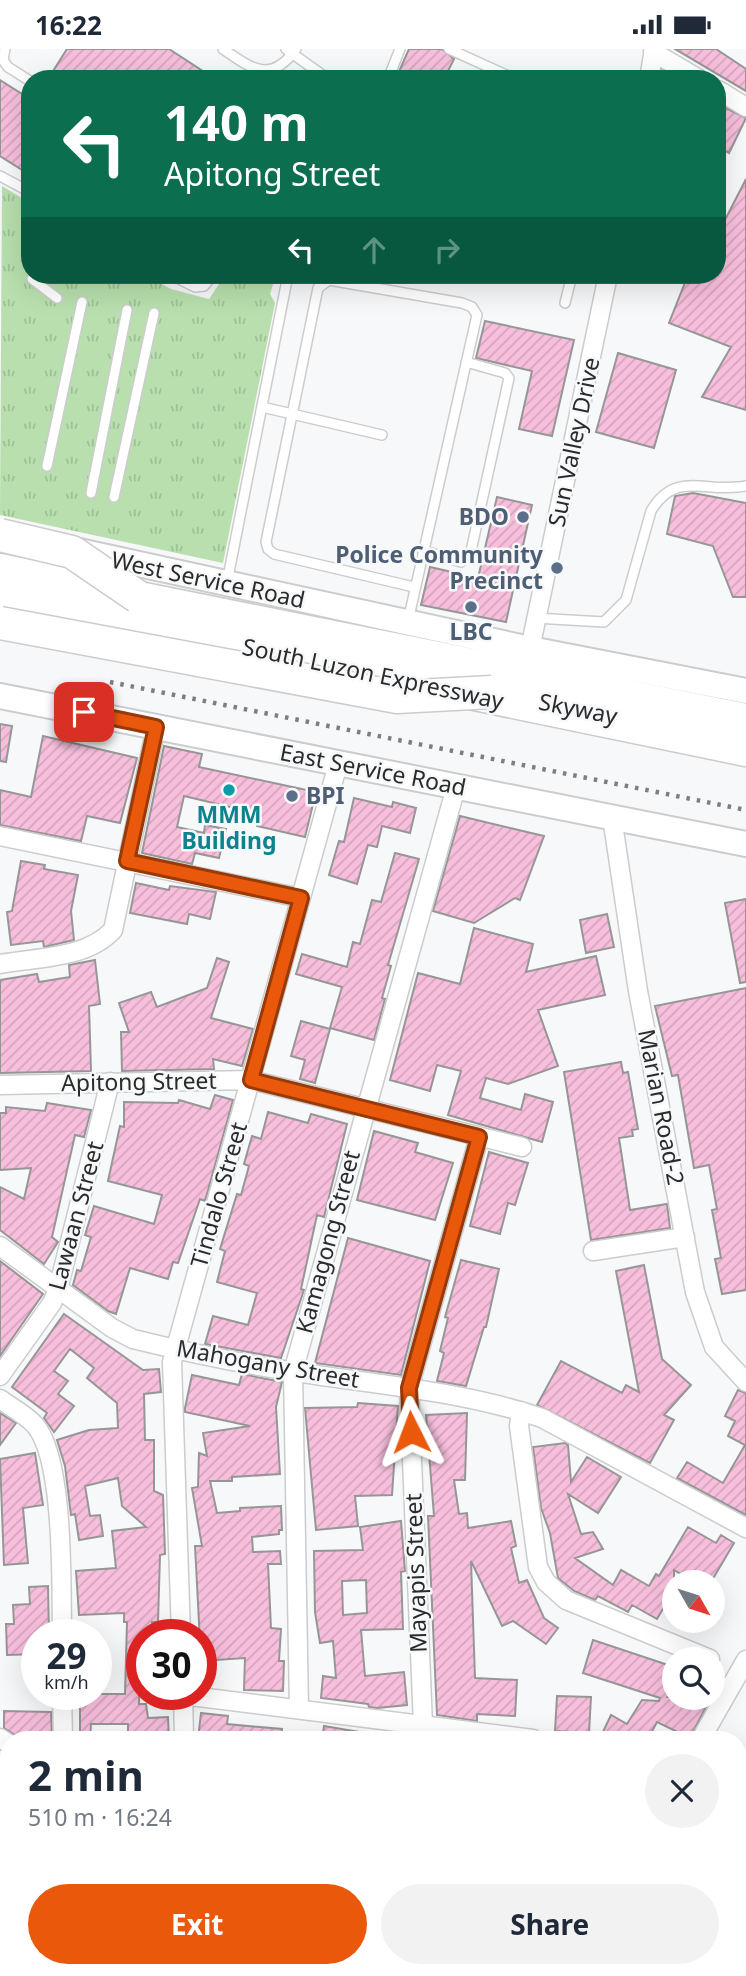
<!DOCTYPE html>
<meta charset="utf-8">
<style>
body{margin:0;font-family:"Noto Sans",sans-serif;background:#f2f2f3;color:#1f2937;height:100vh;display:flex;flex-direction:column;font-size:26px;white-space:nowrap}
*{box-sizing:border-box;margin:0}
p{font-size:23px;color:#747a83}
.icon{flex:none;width:38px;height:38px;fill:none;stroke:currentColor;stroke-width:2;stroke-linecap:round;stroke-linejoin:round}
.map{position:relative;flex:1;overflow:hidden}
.details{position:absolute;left:0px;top:1682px;width:747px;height:247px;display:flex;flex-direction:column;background:#fff;border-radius:28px 28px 0 0;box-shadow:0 7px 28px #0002}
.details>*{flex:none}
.hud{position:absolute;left:21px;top:21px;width:705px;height:214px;border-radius:28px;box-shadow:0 7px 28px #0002;background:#0b6e4f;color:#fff;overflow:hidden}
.needle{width:46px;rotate:129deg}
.fabs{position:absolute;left:662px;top:1521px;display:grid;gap:14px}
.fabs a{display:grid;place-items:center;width:63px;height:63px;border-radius:50%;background:#fff;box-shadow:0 7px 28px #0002;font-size:35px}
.speed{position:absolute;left:21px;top:1570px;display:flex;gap:14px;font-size:35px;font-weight:700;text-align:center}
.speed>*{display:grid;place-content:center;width:91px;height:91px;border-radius:50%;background:#fff;box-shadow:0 7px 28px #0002;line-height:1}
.speed small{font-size:18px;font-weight:400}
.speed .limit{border:10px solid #d22;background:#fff;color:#111}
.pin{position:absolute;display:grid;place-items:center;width:60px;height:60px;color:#fff;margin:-30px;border-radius:14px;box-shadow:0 4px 10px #0006}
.me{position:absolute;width:77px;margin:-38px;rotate:357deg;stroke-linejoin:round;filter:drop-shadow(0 0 5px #0008)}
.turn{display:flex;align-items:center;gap:24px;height:147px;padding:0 28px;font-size:32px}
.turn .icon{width:91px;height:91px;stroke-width:2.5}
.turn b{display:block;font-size:49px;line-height:60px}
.lanes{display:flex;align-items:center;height:66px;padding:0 28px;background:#0003;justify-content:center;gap:35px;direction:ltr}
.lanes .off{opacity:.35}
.round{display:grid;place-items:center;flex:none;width:74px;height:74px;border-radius:37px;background:#f2f2f3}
.head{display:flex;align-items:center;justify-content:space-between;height:119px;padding:0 28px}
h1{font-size:42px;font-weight:700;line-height:52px}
.button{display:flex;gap:14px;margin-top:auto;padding:14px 28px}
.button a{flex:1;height:80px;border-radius:42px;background:#ea580c;color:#fff;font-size:28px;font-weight:700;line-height:80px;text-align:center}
.button a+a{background:#f2f2f3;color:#1f2937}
.status{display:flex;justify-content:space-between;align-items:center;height:49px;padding:0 35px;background:#fff;direction:ltr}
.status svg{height:19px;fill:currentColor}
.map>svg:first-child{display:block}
</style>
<div class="status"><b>16:22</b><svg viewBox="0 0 49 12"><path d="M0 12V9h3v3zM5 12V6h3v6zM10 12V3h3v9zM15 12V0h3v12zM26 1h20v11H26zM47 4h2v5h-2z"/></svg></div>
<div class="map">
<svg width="746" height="1927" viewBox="0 0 746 1927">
<defs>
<pattern id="grass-tufts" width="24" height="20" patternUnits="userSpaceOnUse" patternTransform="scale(1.75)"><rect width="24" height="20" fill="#b8dfad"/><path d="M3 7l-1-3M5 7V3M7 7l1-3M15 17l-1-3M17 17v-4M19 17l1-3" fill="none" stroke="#9ec095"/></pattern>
<pattern id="building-hatch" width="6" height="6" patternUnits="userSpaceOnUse" patternTransform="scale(1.75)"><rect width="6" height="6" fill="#f8bfdd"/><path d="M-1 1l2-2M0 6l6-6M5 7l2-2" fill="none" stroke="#d5a4be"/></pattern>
</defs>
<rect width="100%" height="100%" fill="#f7f8f9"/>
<path fill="url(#grass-tufts)" d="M2,137L30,154V226H145L171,240L209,250L225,226H276L270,245L275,254L223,514L0,466Z"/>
<path fill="url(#building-hatch)" stroke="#979696" stroke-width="2" fill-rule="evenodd" d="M67,0H169L215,30H48Z
M409,0H442L454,10L444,30H402L397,27Z
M675,0H716L746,20V42Z
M0,31L30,50V126L0,107Z
M718,55L746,69L729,104L718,98Z
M746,130V361L702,348L731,298L669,274L688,226H718V166L726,169Z
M485,272L574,291L552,387L519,380L532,322L476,309Z
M618,304L676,321L654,399L596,383Z
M693,444L746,454V548H733L713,497L667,485L675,447Z
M497,448L532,456L506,573L421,556L430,518L478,529Z
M0,675L12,677L6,713L0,712Z
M43,687L137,709L120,774L87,767L81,792L0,776V741L31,748Z
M164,697L202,705L199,718L316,743L305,788L257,777L259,765L184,747L177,778L204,784L205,776L226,780L219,809L195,804L192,815L142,804Z
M354,749L392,758L393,753L416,759L410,784L382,777L377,798L368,796L357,835L329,826L339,792L344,793Z
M460,767L544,787L520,851L515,849L474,874L433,862Z
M395,804L419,810L388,916L391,917L382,949L385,950L374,991L330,979L342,938L296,925L302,905L347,918L353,893L360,895L372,851L381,853Z
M21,812L45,816L44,820L78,826L71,862L74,891L44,898L43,892L11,896L7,863L12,862Z
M136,834L169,841L170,837L216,843L210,870L189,865L187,875L130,864Z
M746,850V933L740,934L725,854Z
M607,865L614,898L586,904L580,871Z
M474,879L533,895L526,923L596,907L605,946L538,961L558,1017L508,1035L486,1029L480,1049L521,1061L525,1045L553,1053L542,1093L448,1066L461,1022L437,1016L430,1042L390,1031L418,924L460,935Z
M217,909L229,913L211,969L253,980L242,1017L213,1010L214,1020L122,1022L121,983H129L119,954L151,943L157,958L207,939Z
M95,911L100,955L89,957L91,1022L0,1024V931L37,925L39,933L70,928L69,916Z
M746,939V1241L722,1245L715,1210L721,1209L712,1161L717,1160L709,1116L694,1119L678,1026L672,1027L655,957Z
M301,972L330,980L315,1034L300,1030L305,1011L291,1007Z
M621,1013L623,1024L628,1023L638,1080L632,1081L633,1087L619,1089L630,1161L667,1155L670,1179L591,1191L564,1023Z
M215,1046L233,1051L205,1152L200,1150L178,1214L173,1213L168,1230L130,1219L116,1265L108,1262L73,1236L77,1221L81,1222L91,1188L85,1186L94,1157L154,1175L162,1146L108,1132L120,1077L124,1078V1053L178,1054L179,1051L210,1060Z
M47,1054L91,1061L84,1088L75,1086L52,1188L58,1193L44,1215L0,1181V1138L24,1150L31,1119L0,1121V1064H6V1058L45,1062Z
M268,1063L308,1074L311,1065L347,1075L324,1168L317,1166L301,1240L304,1241L281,1309L205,1295L213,1267L248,1276L257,1244L217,1233L225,1202L220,1200L237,1145L241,1146L249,1117L244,1115L252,1087L261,1090Z
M374,1082L418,1094L415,1103L453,1114L435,1171L357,1151Z
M489,1103L528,1114L515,1156L508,1154L500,1185L470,1177Z
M348,1189L430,1212L401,1326L315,1314Z
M461,1211L499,1220L486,1278H484L466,1337L437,1332L444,1304L440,1302L448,1269L445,1268Z
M0,1212L43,1245L0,1307Z
M644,1216L662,1310L691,1336L664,1366L674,1371L650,1414L537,1356L561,1312L622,1344L626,1336L639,1343L616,1222Z
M64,1265L143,1321L159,1320L161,1343L144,1345L145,1391H154V1442L163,1446L165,1505L160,1506L158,1573H152V1586H142L140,1596L139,1655H146L148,1669L168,1668L169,1690H128V1675H91L90,1690H80V1645H125L127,1573H124V1564L79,1566L76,1522L116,1519L112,1482L146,1478L122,1457L118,1429L85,1437L90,1467L100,1466L103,1487L79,1491L75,1465L71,1466L65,1417L57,1391L89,1381L118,1379L117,1354L87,1329L94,1319L70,1300L54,1322L68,1332L58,1345L74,1357L54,1383L44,1369L47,1364L12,1338Z
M242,1325L282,1333L276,1358L280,1425L232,1428V1432H210L217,1464L240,1462V1459L281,1457L282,1481H279V1485L252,1488L253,1503L280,1502L281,1515H268L271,1579L281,1580L279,1612H284L283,1642L244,1641L245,1609L201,1612L195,1497H202L192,1439L198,1438L199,1404L207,1407L203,1384L250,1377L185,1363V1359L192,1326L239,1336Z
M738,1341L746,1344V1466L677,1429L687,1413L723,1434L745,1396L728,1387L735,1372L725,1367Z
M358,1354L398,1357L392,1446L355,1447L358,1477L316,1481L305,1359L357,1358Z
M0,1364L16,1374L0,1396Z
M467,1364L465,1431H454L459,1465L467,1464L468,1479L511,1472L516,1497L511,1499L519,1534L527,1531L544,1569L558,1579L546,1595L513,1572L502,1577L471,1512L475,1629L517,1631L515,1667L477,1665V1672L437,1666L428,1467H434L426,1366Z
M565,1394L568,1396L571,1433L587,1408L621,1428L598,1464L568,1445L581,1485L593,1483L603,1500L575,1509L613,1536L621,1521L649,1537L656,1525L659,1527L688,1478L716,1494L721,1486L734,1494L711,1533H694L674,1521V1541L657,1570L632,1556L628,1563L598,1547L595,1551L574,1542L558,1529L550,1484L541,1459L533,1398Z
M35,1404L43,1456L23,1459L28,1514L4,1516L0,1410Z
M401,1472L405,1522L401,1523L403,1580L361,1581L365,1627L404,1623L407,1656L377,1659L369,1658L368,1655L321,1649L323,1627L336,1629L333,1592L320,1594L315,1563L314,1502L363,1501L360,1478ZM366,1531L367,1564L343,1566L342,1532Z
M48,1537L49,1586H37V1605L7,1606L6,1575H14L13,1556L30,1555L29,1538Z
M593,1591L674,1618V1633L667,1648H711L690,1689L657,1673L648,1690H607L601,1687L611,1666L627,1675L642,1651L659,1652L660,1649L583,1624Z
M557,1647L591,1648L589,1684L555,1682Z
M4,1662L51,1663L52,1689L18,1688L4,1679Z
M201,1664L228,1667L227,1675L282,1680L281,1690H198Z
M324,1677L366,1684V1690H322Z"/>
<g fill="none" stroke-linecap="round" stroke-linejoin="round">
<defs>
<path id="lane" d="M5,0L3,11L8,18L30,32
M223,0C252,20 271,35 296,0
M286,0L328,30
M449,0L515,30
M388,30L400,0
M0,127L30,143
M171,226L195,238L204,237L213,226
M32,230L57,249
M565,254L572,226
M262,358L382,386
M47,417L82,253
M91,444L127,261
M114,448L154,264
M422,501L461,513L471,502L509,329L505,324L466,313
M227,533L288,226
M535,569L604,573L626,551L651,462C676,420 706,445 746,437
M408,572L477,266L472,258L462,254L329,231L318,239L266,493L268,500L274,505L414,538"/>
<path id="street" d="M653,3L699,30
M649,30L654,0
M718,41L746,58
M530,600L608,226
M612,768L638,942L695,1243L714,1298L746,1333
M0,787L301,849
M0,915C38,908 86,910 113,881L156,678
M0,1036L251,1031L522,1098
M0,1197L112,1279L133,1290C186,1303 242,1315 296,1323C378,1336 463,1342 542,1369L746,1479
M593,1202L685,1188
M0,1327L52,1254L58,1240L110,1033
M0,1350C11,1358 26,1366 35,1376C65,1411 61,1539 62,1586
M521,1362L519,1377L538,1518L546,1533L566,1551L710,1610
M181,1586L172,1313L338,715
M62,1645L63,1690
M183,1645L184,1690
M183,1646L533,1690
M299,1660L293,1323L456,738
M423,1676L409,1339L479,1088
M0,1689L9,1695
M701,1690L746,1611
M2,1764L9,1769
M176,1920L183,1927
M637,1920L715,1927
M417,1927L420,1920
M547,1927L550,1920"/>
<path id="secondary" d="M79,502L530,600L746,642
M0,647L746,795"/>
<path id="highway" d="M0,521L746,671
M0,547L746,701"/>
</defs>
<use href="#lane" stroke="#cccccd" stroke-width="12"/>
<use href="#street" stroke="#cccccd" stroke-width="21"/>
<use href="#secondary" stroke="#cccccd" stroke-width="28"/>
<use href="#highway" stroke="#cccccd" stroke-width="35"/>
<use href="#lane" stroke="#fff" stroke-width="9"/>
<use href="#street" stroke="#fff" stroke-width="18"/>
<use href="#secondary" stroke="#fff" stroke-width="24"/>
<use href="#highway" stroke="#fff" stroke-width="32"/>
<path stroke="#7e7e7e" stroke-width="4.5" stroke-dasharray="3.5 7" stroke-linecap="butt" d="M110,633L746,761"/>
<defs>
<path id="highway-bridge" d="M0,486L72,503L138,548
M0,574L397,648L492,643"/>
</defs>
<use href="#highway-bridge" stroke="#cccccd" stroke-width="35" stroke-linecap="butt"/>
<use href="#highway-bridge" stroke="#fff" stroke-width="32"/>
</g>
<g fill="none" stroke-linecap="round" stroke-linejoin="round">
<defs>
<path id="route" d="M84,663L156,678L127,812L301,849L251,1031L479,1088L409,1339L411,1383"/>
</defs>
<use href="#route" stroke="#983908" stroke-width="18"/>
<use href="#route" stroke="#ea580c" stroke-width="12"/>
</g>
<g fill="#5c6f8a" stroke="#f7f8f9" stroke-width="2.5">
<circle cx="523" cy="468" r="7"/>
<circle cx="557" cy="519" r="7"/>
<circle cx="471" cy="558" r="7"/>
<circle cx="292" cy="747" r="7"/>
</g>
<circle fill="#0f9aa8" stroke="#f7f8f9" stroke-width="2.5" cx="229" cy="741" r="7"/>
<g text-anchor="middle" stroke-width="5" stroke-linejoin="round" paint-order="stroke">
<g font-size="23" fill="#2b2b2b" stroke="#f7f8f9">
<text transform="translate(574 393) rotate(-78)" y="8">Sun Valley Drive</text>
<text transform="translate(208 531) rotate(12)" y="8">West Service Road</text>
<text transform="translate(373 625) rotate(12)" y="8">South Luzon Expressway</text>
<text transform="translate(578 660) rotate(11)" y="8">Skyway</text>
<text transform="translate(373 721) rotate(11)" y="8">East Service Road</text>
<text transform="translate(139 1033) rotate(-1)" y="8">Apitong Street</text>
<text transform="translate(661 1058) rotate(79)" y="8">Marian Road-2</text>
<text transform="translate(219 1146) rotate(-74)" y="8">Tindalo Street</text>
<text transform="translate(76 1167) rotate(-75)" y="8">Lawaan Street</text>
<text transform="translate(328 1193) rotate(-75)" y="8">Kamagong Street</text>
<text transform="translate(268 1315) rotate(10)" y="8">Mahogany Street</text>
<text transform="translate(416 1524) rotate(-92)" y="8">Mayapis Street</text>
</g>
<g font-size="23" font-weight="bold" fill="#4e5e75" stroke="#f7f8f9" text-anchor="end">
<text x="509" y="476">BDO</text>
<text x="543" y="514">Police Community<tspan x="543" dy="26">Precinct</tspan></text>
<text x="471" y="591" text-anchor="middle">LBC</text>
<text x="306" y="755" text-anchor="start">BPI</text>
</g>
<g font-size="23" font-weight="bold" fill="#0d838f" stroke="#f7f8f9">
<text x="229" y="774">MMM<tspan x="229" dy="26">Building</tspan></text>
</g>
</g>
</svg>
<div class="fabs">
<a><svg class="needle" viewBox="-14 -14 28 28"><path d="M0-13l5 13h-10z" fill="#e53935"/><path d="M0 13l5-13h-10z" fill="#747a83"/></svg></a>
<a><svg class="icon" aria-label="search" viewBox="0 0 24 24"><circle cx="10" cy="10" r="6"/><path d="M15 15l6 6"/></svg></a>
</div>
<div class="speed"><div>29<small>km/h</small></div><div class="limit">30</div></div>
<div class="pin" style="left:84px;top:663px;background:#d93025"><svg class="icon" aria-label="arrive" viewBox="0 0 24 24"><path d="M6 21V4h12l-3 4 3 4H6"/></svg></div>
<svg class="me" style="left:411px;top:1383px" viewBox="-20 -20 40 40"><path d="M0-17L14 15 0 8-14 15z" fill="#ea580c" stroke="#fff" stroke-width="4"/></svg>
<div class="hud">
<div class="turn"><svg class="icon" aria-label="left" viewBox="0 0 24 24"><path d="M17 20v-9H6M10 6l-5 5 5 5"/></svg><div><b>140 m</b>Apitong Street</div></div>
<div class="lanes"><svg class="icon" aria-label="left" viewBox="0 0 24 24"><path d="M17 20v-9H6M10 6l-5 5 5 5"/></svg><svg class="icon off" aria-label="ahead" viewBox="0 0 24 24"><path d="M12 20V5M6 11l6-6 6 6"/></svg><svg class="icon off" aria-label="right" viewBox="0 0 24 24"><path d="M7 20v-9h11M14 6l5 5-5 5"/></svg></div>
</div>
<section class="details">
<div class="head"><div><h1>2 min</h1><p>510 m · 16:24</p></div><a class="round"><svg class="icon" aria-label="close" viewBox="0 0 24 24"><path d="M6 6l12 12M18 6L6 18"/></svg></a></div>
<div class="button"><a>Exit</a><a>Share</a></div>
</section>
</div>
